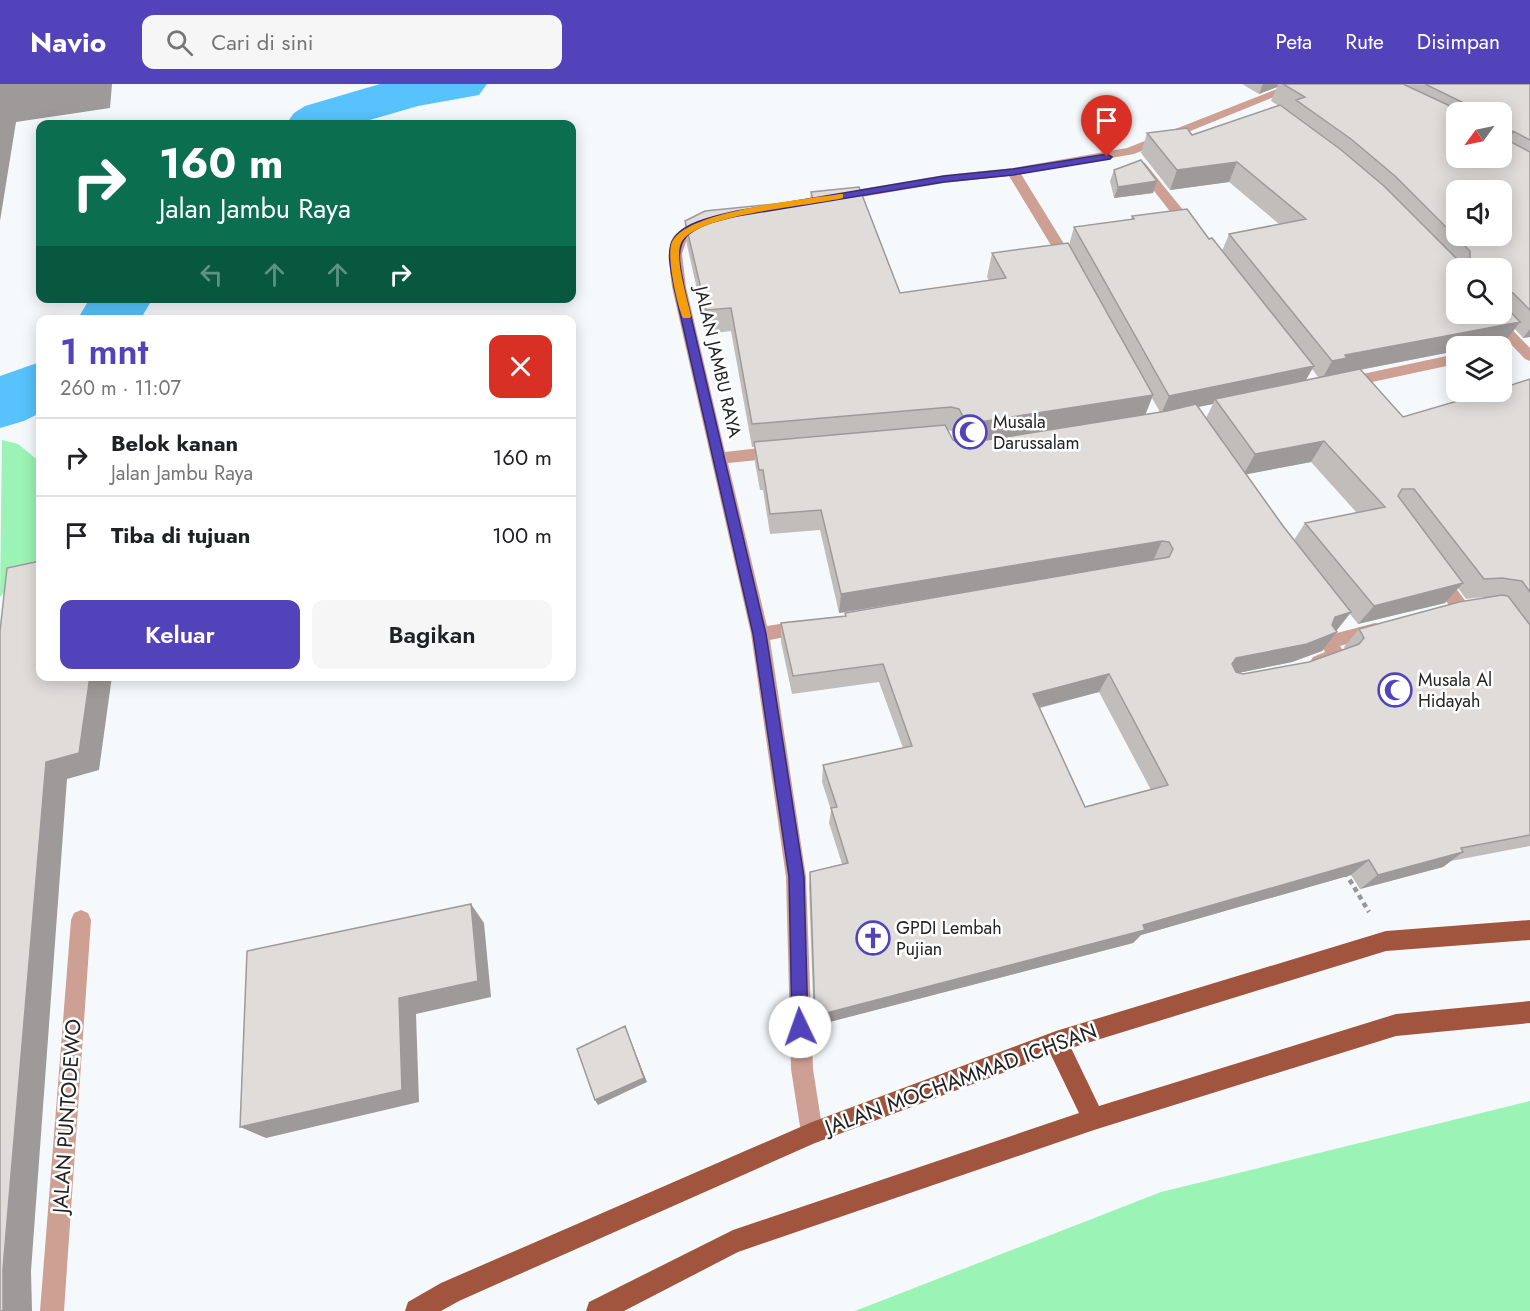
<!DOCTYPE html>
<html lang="id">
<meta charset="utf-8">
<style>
body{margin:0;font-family:Jost,sans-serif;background:#f6f6f6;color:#202124;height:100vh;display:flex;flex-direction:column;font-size:22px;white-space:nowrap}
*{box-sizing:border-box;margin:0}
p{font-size:20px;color:#757577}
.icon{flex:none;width:33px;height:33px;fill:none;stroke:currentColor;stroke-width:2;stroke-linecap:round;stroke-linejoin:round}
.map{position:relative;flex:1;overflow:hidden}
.drawer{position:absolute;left:36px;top:231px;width:540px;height:366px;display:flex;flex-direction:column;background:#fff;border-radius:12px;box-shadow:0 3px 15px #0003}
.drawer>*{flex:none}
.hud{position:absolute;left:36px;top:36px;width:540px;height:183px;border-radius:12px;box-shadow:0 3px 15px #0003;background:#0b6e4f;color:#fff;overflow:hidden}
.needle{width:39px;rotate:237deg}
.buttons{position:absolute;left:1446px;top:18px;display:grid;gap:12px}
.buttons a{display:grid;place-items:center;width:66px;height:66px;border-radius:12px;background:#fff;box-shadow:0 3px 15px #0003;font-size:30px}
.pin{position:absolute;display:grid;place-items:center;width:51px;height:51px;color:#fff;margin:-62px -26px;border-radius:50% 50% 50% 0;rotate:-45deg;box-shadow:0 0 6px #0007}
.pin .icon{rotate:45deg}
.me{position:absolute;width:66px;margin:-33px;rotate:357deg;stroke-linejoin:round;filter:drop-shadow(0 0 4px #0008)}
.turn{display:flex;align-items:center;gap:21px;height:126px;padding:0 24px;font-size:27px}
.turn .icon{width:78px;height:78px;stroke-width:2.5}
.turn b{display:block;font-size:42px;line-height:51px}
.lanes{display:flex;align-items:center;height:57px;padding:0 24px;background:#0003;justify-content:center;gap:30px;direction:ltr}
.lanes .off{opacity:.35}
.round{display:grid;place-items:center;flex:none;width:63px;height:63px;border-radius:12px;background:#f6f6f6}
.overview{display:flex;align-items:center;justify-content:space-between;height:102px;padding:0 24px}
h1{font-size:36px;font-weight:600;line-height:45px;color:#5343ba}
.action{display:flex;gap:12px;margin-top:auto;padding:12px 24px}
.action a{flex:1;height:69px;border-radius:12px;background:#5343ba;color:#fff;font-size:24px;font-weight:600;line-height:69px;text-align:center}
.action a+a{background:#f6f6f6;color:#202124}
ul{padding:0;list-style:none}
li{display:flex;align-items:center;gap:18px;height:78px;padding:0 24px;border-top:2px solid #e0e0e0}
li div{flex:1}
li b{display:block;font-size:22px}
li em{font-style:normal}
header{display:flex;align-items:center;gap:36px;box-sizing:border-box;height:84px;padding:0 30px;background:#5343ba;color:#fff}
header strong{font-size:28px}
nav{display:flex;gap:33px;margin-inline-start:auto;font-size:21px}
.search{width:420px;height:54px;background:#f6f6f6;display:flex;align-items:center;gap:15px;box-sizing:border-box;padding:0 21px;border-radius:12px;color:#757577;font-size:22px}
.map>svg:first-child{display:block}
</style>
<header>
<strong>Navio</strong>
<div class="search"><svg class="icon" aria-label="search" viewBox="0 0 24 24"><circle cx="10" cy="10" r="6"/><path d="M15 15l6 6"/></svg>Cari di sini</div>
<nav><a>Peta</a><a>Rute</a><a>Disimpan</a></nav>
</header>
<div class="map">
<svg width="1530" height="1227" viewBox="0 0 1530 1227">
<rect width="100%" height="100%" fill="#f6f9fc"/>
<path fill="#9bf3b6" d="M2,356L18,360L40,378V487L23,500L4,508L0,513Z
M1530,1017V1227H855L1161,1108Z"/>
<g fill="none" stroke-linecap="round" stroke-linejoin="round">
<path fill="#57c2fb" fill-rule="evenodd" d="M380,0H487L479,11L418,22L356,40H286L294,29L305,22Z
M90,214H153L140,236H77Z
M40,278V329L24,337L0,344V292Z"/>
<path stroke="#95979a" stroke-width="4.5" stroke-dasharray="5 4" stroke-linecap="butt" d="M1345,788L1369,828"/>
<path fill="#cda093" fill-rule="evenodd" d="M1290,0H1306L1134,70L1021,90L1077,181L1070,185L1063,181L1009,92L944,99L838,117L832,113L838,109L944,91L1013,84L1127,64Z
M1141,78L1145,79L1196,142L1197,145L1196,148H1186L1137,85V79Z
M708,133L714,137L686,158L682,170L686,203L725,368L778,362L783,364L786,368L783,372L778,374L728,379L767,542L805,536L811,538L814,543L811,548L770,556L806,793L813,985L823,1049L820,1057L812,1060L804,1057L801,1049L791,985L786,793L751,550L672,203C667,168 667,144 708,133Z
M1482,230H1497L1530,264V277L1525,275Z
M1456,270V280L1344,304L1337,299L1344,294Z
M1437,485L1443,487L1467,519L1470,524L1467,529L1461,531L1455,529L1431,497L1429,492L1431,487Z
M1375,539L1381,541L1384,546L1381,551L1340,562L1346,571L1343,576L1319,585L1313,583L1310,578L1313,573L1325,568L1319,558L1322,553Z
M81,826L88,829L91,836L64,1227H40L71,836L74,829Z"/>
<path fill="#a1543e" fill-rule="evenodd" d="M1530,836V856L1386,867L1071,964L1099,1022L1396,930L1530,917V939L1396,952L1094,1046L738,1168L624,1227H586L589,1218L733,1146L1079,1029L1051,971L815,1059L459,1217L441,1227H405L408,1218L441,1199L812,1038L1056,947L1386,847Z"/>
</g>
<path fill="#c1bdbb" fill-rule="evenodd" d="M1242,0H1530V253L1523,254L1515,245L1505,258L1456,262V267L1360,286L1403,333L1530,295V762L1451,777L1443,783L1360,805L1351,791L1141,851L1133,859L814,942L809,802L810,788L842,780L829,739L831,726L822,698L823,681L903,664L879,598L792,610L781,558V539L845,532V529L925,515L839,529L820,446L770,450L763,406H760L755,379V363H752L731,247L707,250L687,161L685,137L810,116L811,108L900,209L989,196L987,193L992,169L1069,161L1074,143L1131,135L1132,132L1209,155L1222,167L1229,150L1279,140L1229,98L1170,106L1141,69L1147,49L1192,51L1279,22L1271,17L1277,3L1259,10ZM1456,28H1502L1456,74ZM1502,184V230H1456ZM1312,285L1318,293L1305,296ZM1152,314L1160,328L1145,331ZM1213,320L1206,334L1198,323ZM948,346L954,348L960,359L953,356ZM1311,378L1357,429L1305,439L1294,456L1246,390ZM1458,504L1466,515L1483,513L1488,514L1359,545L1344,563L1345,565L1309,578L1243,590L1238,589L1292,578L1322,567L1337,548L1336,547L1350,530L1358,540L1445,519ZM1099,608L1151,706L1085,723L1040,624Z
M1114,86L1157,97L1153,109L1114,114L1110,97Z"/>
<path fill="#9d9a99" d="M0,0H112L110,24L16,38L0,137Z
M1263,0H1278L1277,3L1259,10Z
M1237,78L1229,98L1170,106L1177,86Z
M1157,97L1153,109L1114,114L1118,103Z
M1520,238L1505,258L1480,262H1456V267L1338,290L1321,297L1332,277L1345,271Z
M1530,245V253L1523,254Z
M1314,282L1303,301L1215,315L1213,320L1161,330L1169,312Z
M1153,311L1144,334L962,364L967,340Z
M1324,357L1311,378L1243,391L1255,370Z
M1162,457L1153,477L839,529L841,510Z
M1463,499L1445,519L1358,540L1374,522Z
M1351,528L1336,547L1320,552L1335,533Z
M1337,548L1322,567L1292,578L1224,592L1236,574Z
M1109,590L1099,608L1026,627L1033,610Z
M90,592H112L99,686L67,695L31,1187L32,1227H3V1185L46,678Z
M1463,768L1443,783L1360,805L1378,791Z
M1369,776L1351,791L1141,851L1133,859L814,942L815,932L1143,841Z
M471,820L484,839L491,913L416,930L419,1018L266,1054L240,1043L399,914Z
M625,942L647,998L598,1021L595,1016Z"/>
<path fill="#e0dcda" stroke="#9d9a99" stroke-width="1.5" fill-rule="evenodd" d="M1283,0H1403L1463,28H1456V74H1502V28H1469L1468,21L1425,0H1530V56L1513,47L1509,57L1530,68V226L1513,209L1502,208V184H1456V230H1502V219L1520,238L1345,271L1347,274L1332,277L1229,150L1306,135L1237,78L1177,86L1147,49L1187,44L1192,51L1280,21L1340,65L1384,102L1462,180L1470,181V167L1395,92L1351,55L1296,16L1305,13ZM1456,106H1502V152H1456Z
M1141,76L1157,97L1118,103L1114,86Z
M859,103L900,209L1006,194L992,169L1068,159L1153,311L967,340L959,325L951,323L752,340L731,224L706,226L685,137L705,127L813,116L811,108Z
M1187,125L1209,155L1212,154L1314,282L1169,312L1074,143L1134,135L1132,132Z
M1360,285L1403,333L1488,308H1502V304L1530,295V508L1522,497L1502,494L1484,495L1414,405H1402L1398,412L1463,499L1374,522L1305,439L1385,423L1324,357L1255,370L1215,315Z
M1196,320L1283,442L1351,528L1335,533L1332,541L1337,548L1307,560L1236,574L1232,580L1236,588L1243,590L1309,578L1359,560L1364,554L1359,545L1459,518L1502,511L1508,512L1530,541V751L1461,764L1463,768L1378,791L1369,776L1143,841L1145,846L815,932L810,788L848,779L831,724L837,723L823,681L912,662L883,580L793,592L781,539L846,532L845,529L1169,473L1173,465L1169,458L1162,457L841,510L821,426L770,430L763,386H759L754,358L945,341L953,356L961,360L1167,327ZM1109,590L1168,701L1085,723L1033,610Z
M40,477V592H90L79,669L46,678L3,1185V1227H0V547L7,484Z
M471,820L478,897L399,914L402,1006L240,1043L247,867Z
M625,942L644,994L595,1016L577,965Z"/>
<path fill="#5343ba" stroke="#362c79" stroke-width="1.5" d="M1107,70L1112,73L1110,75L1013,91L944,98L737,132C721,136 686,142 681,162C677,175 682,190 684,203L766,550L804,793L808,943L806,948L800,951L794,948L792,943L789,793L753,550L674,203C672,189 667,174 671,160C677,139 719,131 737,127L944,92L1013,85Z"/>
<path fill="#f59e0b" d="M840,110H843V114C811,122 695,130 681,159C674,173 688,216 691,232L690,234H683C677,221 666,171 672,158C686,127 806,115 840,110Z"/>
<defs>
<symbol id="mosque-ring" viewBox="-11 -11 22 22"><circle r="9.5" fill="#fff" stroke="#5343ba" stroke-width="1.5"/><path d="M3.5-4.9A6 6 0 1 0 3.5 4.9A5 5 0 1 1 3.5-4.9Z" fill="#5343ba"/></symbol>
<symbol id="church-ring" viewBox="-11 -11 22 22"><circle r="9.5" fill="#fff" stroke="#5343ba" stroke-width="1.5"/><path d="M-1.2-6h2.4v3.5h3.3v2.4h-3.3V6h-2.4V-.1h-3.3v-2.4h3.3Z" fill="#5343ba"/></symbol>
</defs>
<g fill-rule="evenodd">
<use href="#mosque-ring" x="951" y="329" width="38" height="38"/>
<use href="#mosque-ring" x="1376" y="587" width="38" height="38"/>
<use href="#church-ring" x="854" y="835" width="38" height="38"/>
</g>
<g text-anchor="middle" stroke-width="5" stroke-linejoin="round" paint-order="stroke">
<g font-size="18" fill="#222324" stroke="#fff">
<text transform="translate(718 278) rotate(77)" y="6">JALAN JAMBU RAYA</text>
</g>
<g font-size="18" fill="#222324" stroke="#fff" text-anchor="start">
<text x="993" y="344">Musala<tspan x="993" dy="21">Darussalam</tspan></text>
<text x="1418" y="602">Musala Al<tspan x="1418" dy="21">Hidayah</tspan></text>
<text x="896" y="850">GPDI Lembah<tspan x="896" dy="21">Pujian</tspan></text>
</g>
<g font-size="21" fill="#222324" stroke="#fff">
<text transform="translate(961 995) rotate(-20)" y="7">JALAN MOCHAMMAD ICHSAN</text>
<text transform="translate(67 1032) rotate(-86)" y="7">JALAN PUNTODEWO</text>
</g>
</g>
</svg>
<div class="buttons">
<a><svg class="needle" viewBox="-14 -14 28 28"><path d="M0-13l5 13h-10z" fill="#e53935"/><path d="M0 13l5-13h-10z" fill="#757577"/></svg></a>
<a><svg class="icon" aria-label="sound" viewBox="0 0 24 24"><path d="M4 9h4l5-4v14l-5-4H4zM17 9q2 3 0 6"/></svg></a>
<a><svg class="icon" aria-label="search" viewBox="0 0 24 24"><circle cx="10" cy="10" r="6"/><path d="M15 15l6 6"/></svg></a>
<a><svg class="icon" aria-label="layers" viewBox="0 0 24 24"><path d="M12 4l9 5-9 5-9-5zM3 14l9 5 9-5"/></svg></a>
</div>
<div class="pin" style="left:1107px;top:73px;background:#d93025"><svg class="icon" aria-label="arrive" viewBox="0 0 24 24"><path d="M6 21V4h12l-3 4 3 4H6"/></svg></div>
<svg class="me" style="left:800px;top:943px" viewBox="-20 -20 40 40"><circle r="19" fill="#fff"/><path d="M0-13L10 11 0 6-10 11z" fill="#5343ba"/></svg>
<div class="hud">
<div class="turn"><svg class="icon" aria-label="right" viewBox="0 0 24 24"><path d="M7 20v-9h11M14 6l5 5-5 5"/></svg><div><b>160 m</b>Jalan Jambu Raya</div></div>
<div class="lanes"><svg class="icon off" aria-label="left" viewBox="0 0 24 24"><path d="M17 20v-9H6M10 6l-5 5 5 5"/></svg><svg class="icon off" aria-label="ahead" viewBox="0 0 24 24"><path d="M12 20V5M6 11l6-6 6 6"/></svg><svg class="icon off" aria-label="ahead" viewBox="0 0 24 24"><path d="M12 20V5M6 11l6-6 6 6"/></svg><svg class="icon" aria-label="right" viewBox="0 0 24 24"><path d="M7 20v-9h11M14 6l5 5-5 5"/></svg></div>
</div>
<section class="drawer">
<div class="overview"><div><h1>1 mnt</h1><p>260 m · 11:07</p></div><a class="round" style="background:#d93025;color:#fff"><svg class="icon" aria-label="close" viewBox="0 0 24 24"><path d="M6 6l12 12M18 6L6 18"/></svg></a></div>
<ul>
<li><svg class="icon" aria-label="right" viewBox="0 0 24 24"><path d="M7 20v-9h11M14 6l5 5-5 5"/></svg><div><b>Belok kanan</b><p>Jalan Jambu Raya</p></div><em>160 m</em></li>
<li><svg class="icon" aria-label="arrive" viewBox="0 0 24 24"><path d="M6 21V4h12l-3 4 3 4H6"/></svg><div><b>Tiba di tujuan</b></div><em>100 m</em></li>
</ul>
<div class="action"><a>Keluar</a><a>Bagikan</a></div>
</section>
</div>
